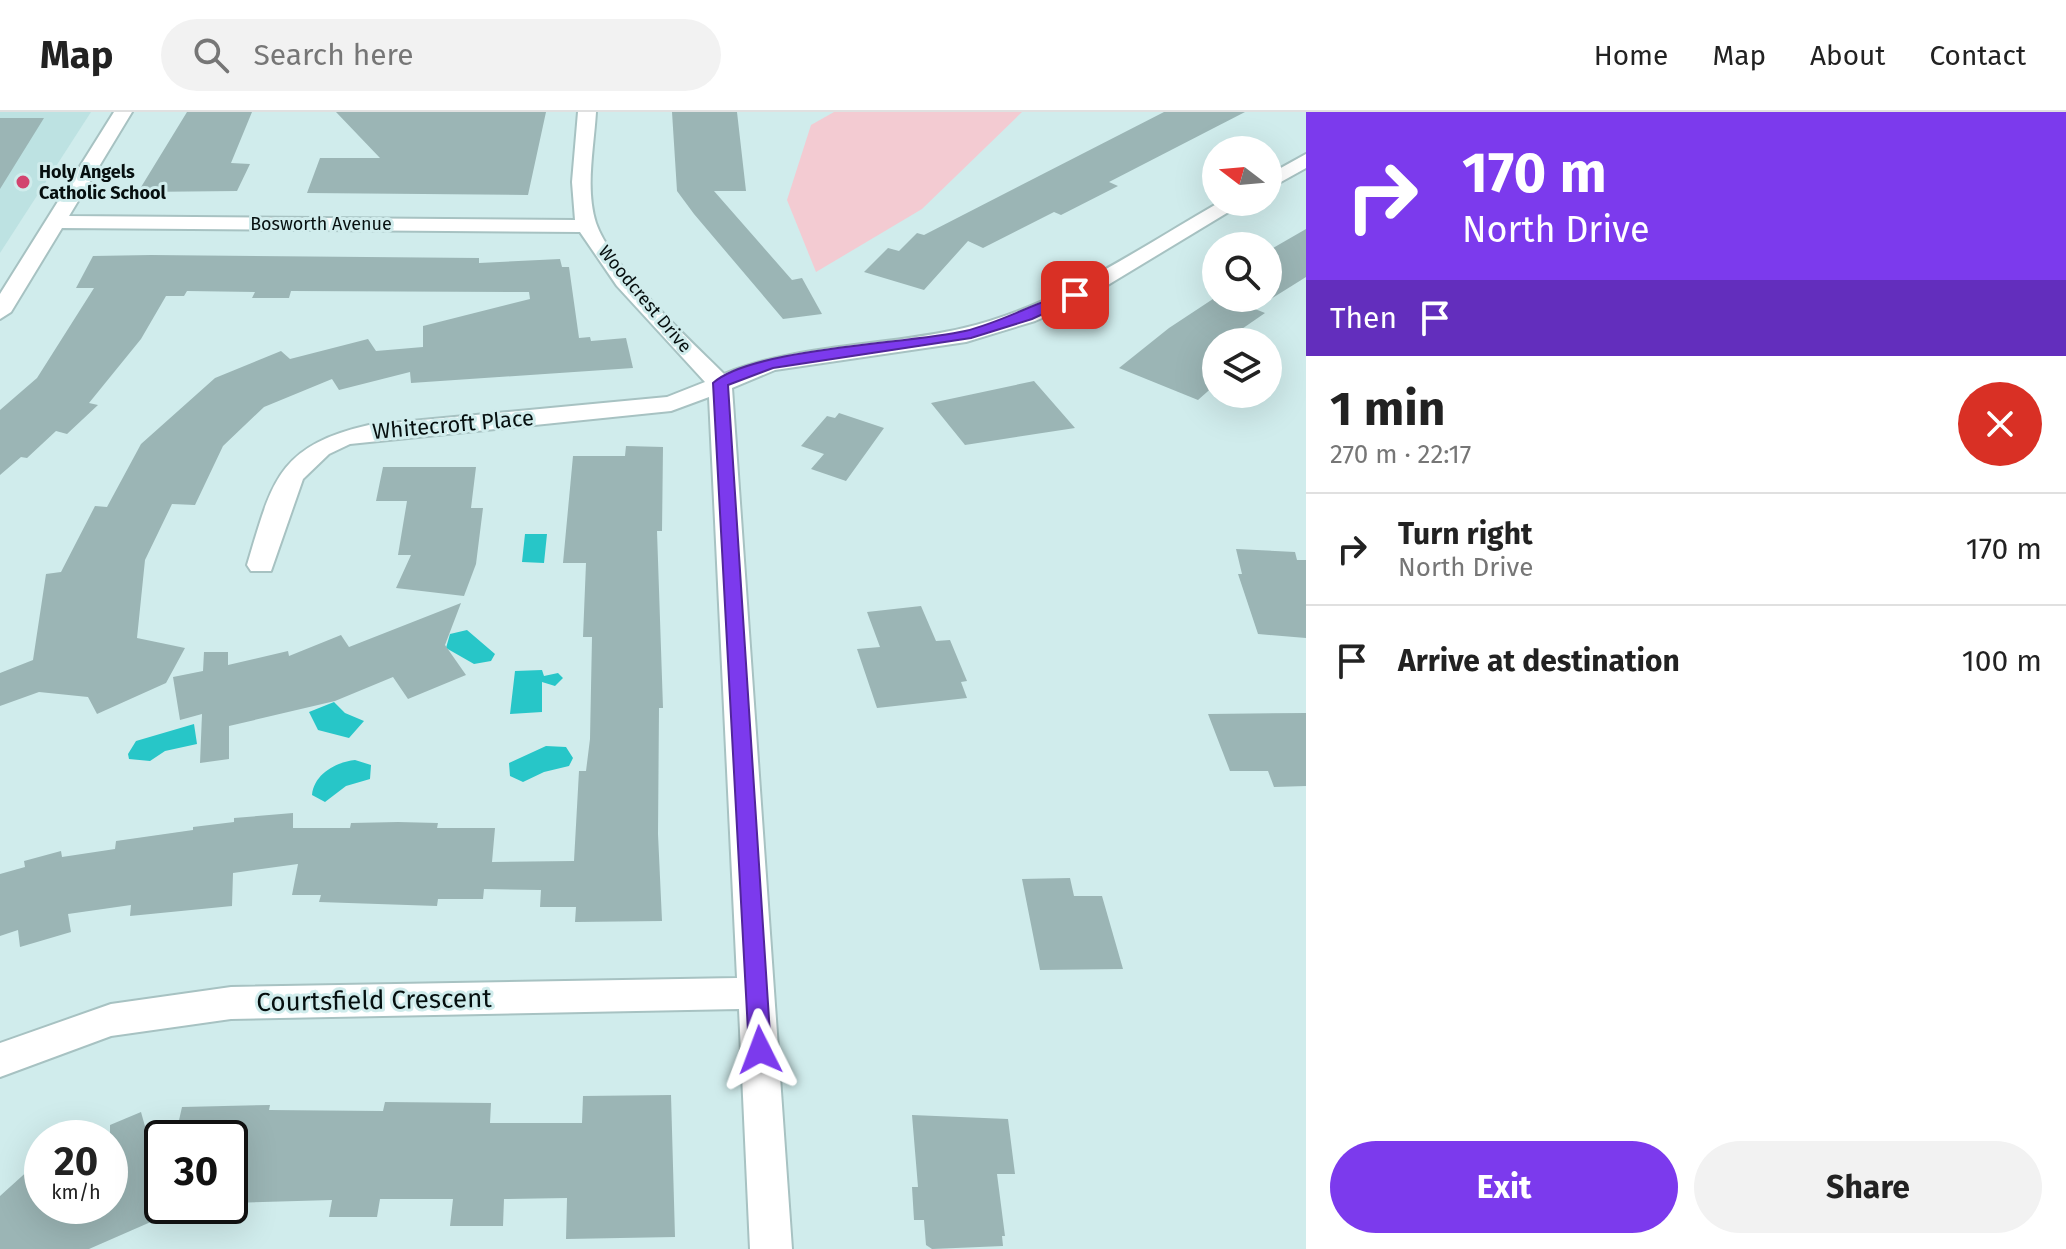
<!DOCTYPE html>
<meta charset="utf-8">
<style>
body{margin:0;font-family:"Fira Sans",sans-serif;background:#f2f2f2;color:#222;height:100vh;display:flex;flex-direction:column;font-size:30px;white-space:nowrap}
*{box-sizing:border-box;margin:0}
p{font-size:26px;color:#767676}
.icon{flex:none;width:44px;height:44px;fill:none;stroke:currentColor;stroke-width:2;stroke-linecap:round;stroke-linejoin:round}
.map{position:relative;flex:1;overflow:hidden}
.panel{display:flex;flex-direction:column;background:#fff;width:760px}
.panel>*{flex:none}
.guide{background:#7c3aed;color:#fff;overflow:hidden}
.needle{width:52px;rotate:286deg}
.controls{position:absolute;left:1202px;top:24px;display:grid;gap:16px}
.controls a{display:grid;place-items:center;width:80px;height:80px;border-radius:50%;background:#fff;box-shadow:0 8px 32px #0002;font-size:40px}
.speed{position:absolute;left:24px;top:1008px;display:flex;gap:16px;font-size:40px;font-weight:700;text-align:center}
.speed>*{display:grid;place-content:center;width:104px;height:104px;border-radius:50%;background:#fff;box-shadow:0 8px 32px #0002;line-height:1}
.speed small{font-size:20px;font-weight:400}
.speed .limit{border:4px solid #111;border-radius:12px;background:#fff;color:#111}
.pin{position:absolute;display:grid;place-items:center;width:68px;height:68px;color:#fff;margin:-34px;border-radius:16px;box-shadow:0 4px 12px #0006}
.me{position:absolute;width:88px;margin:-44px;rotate:357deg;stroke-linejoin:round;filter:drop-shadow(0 0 6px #0008)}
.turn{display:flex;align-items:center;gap:28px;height:168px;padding:0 24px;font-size:36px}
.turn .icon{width:104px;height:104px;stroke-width:2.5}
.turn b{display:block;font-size:56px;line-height:68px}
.then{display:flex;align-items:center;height:76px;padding:0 24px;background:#0003;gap:16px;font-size:30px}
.round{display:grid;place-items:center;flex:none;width:84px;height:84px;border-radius:42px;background:#f2f2f2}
.head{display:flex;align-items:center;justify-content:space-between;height:136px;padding:0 24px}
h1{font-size:48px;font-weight:700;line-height:60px}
.action{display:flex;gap:16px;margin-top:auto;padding:16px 24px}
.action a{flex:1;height:92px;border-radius:48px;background:#7c3aed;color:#fff;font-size:32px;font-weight:700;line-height:92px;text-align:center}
.action a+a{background:#f2f2f2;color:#222}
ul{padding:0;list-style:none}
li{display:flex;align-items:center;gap:24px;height:112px;padding:0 24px;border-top:2px solid #e0e0e0}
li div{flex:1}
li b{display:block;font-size:30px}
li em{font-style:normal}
header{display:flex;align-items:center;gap:48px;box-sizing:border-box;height:112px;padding:0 40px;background:#fff;border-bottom:2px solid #e0e0e0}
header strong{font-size:38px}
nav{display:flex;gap:44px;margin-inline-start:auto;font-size:28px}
.search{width:560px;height:72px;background:#f2f2f2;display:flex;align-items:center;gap:20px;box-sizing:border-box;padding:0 28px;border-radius:44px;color:#767676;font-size:30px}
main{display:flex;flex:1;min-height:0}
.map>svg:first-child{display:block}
</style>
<header>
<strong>Map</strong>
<div class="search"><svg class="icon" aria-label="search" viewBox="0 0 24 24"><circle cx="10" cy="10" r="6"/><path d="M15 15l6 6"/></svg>Search here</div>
<nav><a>Home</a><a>Map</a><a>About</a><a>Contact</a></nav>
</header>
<main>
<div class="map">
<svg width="1306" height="1137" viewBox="0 0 1306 1137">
<rect width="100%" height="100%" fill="#d0ecec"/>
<path fill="#bde2e2" d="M0,0H91L0,141Z"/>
<path fill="#f3cbd2" d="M834,0H1022L922,97L816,160L787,88L811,13Z"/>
<path fill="#27c6c8" d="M525,422H547L544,451L522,450Z
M467,518L495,542L491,549L474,552L446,536L450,522Z
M542,558L544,564L558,561L563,566L555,574L542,570V600L510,602L515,559Z
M334,590L345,601L364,609L349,626L318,618L309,600Z
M194,612L197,632L165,639L150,649L129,647L128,642L136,629Z
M546,634L566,635L573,646L569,654L544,660L523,670L510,664L509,651Z
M355,648L371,653L370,667L346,674L325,690L312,683C314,662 336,650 355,648Z"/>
<path fill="#9bb5b5" d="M187,0H252L231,51L250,52L237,79L138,80Z
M336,0H546L528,83L307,81L320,46H380Z
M672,0H737L746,79H714L792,168L802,166L822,202L783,207L694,102L677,79Z
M1164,0H1245L1109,70L1118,74L1061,103L1054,100L983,136L968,129L924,178L864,160L888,136L899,139L917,121L924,123Z
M0,6H44L0,77Z
M1306,117V165L1255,197L1265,201L1223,230H1216V272L1198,288L1119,256L1169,216L1216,185L1268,186V139Z
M151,143L479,146V151L560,147L562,155H569L579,226L590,225L591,229L626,226L633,256L411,271L410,260L339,278L332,267L264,295L223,334L195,393L172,392L145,448L137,526L185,536L166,571L97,602L88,585L39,580L0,594V561L33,548L46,462L61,460L95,394L107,395L141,332L215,266L281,239L290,247L368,227L376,239L423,235V214L530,187L529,180L291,179L289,186H252L255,180L187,179L184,184H166L141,227L89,291L98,293L67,322L56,319L27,346L21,345L0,363V298L37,266L94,176H76L93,144Z
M1034,269L1075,316L965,333L931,291Z
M839,301L884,316L846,369L811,357L824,342L801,334L827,304L835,306Z
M626,334L663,335L662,419H657L663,596H659L658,722L662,809L575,810L576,795H540L541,778L484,777L483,787H438L437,794L319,790L321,783H292L298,752L233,761L232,794L130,804L131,793L68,802L71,820L20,835L18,818L0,824V762L25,755L24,749L61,739L62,745L115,737L116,729L193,718V715L234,710V706L293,701V716H350L351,711L398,710L438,711L437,716H495L492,750L574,749L579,659H586L590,627L592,525H583L586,451H563L573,344H625Z
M383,355H476L471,396H483L476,452L464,484L396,476L411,443H398L407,389H376Z
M1236,437L1295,440L1297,448H1306V526L1258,522L1238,462H1242Z
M461,491L445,533L466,563L408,587L393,565L335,589L229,614V647L200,651L202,602L180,608L173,565L203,559L204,540H228V553L288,539L289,544L341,523L349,535Z
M921,494L936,529L950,528L967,569L961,570L967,586L877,596L857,537L880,535L867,500Z
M1306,601V674L1274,675L1268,659H1230L1208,602Z
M1070,766L1074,784H1102L1123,857L1040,858L1022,767Z
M671,983L675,1125L566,1127L567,1086L504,1087L503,1114H450L453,1087H380L377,1105H329L332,1088L230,1091V1026H175L182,995L270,993L269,998L383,999L385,990L491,991L490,1011H582L583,984Z
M141,1000L162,1075V1094H167L169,1102L89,1137H0V1084L42,1046V1094H110V1013Z
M912,1003L1008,1007L1015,1062H997L1005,1124H1002L1003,1134L932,1137L926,1133L924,1108H914L912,1075H918Z"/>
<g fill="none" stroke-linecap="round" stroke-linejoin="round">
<defs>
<path id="minor" d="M114,0H132L69,104L575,108L572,70L578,0H596C594,35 585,77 596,111C612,157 689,227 724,262C801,231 884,235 964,216C1057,194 1138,137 1220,90H1245L1083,188L1035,209L966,230L775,258L732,276L792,1137H750L739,897L231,907L111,924L0,965V931L111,892L231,875L737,866L709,285L671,299L350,332L329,342L303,367L271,459H251L247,453C272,370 277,334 369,313L667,285L705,270L617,174L580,120L62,116L11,200L0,207V182Z
M1306,42V56L1268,77V63Z"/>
</defs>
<use href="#minor" stroke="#a7c2c2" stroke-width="4"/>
<use href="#minor" fill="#fff" fill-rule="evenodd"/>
</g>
<path fill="#7c3aed" stroke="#51269a" stroke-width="2" d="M1075,179L1082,183L1080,185L1032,207L971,226L773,256L728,273L771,938L768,945L760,948L752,945L749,938L713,271C752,236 908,232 965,219C1003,210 1037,189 1075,179Z"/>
<circle fill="#d2446f" stroke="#d0ecec" stroke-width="3" cx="23" cy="70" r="8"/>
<g text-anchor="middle" stroke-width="6" stroke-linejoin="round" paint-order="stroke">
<g font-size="18" font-weight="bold" fill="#060f0f" stroke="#d0ecec" text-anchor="start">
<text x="39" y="66">Holy Angels<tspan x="39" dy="21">Catholic School</tspan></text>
</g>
<g font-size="18" fill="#060f0f" stroke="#d0ecec">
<text x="321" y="118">Bosworth Avenue</text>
<text transform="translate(645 187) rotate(50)" y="6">Woodcrest Drive</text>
</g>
<g font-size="22" fill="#060f0f" stroke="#d0ecec">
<text transform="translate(453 312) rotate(-5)" y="8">Whitecroft Place</text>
</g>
<g font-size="26" fill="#060f0f" stroke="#d0ecec">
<text transform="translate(374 888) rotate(-1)" y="9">Courtsfield Crescent</text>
</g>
</g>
</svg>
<div class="controls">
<a><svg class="needle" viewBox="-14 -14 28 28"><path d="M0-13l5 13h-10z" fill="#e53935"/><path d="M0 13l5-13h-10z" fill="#767676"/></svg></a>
<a><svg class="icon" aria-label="search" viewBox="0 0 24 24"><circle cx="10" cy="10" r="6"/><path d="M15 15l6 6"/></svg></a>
<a><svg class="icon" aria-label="layers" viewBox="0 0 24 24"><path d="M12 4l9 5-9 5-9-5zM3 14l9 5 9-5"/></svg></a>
</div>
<div class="speed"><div>20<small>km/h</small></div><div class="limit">30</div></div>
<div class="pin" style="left:1075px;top:183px;background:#d93025"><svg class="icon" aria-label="arrive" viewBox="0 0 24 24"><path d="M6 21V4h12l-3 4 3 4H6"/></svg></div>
<svg class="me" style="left:760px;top:938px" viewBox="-20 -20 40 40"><path d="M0-17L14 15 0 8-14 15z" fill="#7c3aed" stroke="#fff" stroke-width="4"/></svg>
</div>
<section class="panel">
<div class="guide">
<div class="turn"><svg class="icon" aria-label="right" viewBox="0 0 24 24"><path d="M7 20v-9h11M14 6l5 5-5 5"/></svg><div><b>170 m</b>North Drive</div></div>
<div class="then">Then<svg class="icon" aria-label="arrive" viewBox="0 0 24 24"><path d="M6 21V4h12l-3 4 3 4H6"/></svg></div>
</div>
<div class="head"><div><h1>1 min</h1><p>270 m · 22:17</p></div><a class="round" style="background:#d93025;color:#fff"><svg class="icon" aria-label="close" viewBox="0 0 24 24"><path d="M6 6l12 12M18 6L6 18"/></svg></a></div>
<ul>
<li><svg class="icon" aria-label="right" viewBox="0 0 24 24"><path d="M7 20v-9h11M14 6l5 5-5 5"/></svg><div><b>Turn right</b><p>North Drive</p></div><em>170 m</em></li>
<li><svg class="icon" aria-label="arrive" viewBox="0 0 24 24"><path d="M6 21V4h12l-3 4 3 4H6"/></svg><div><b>Arrive at destination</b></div><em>100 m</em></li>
</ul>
<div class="action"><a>Exit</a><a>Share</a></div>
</section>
</main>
